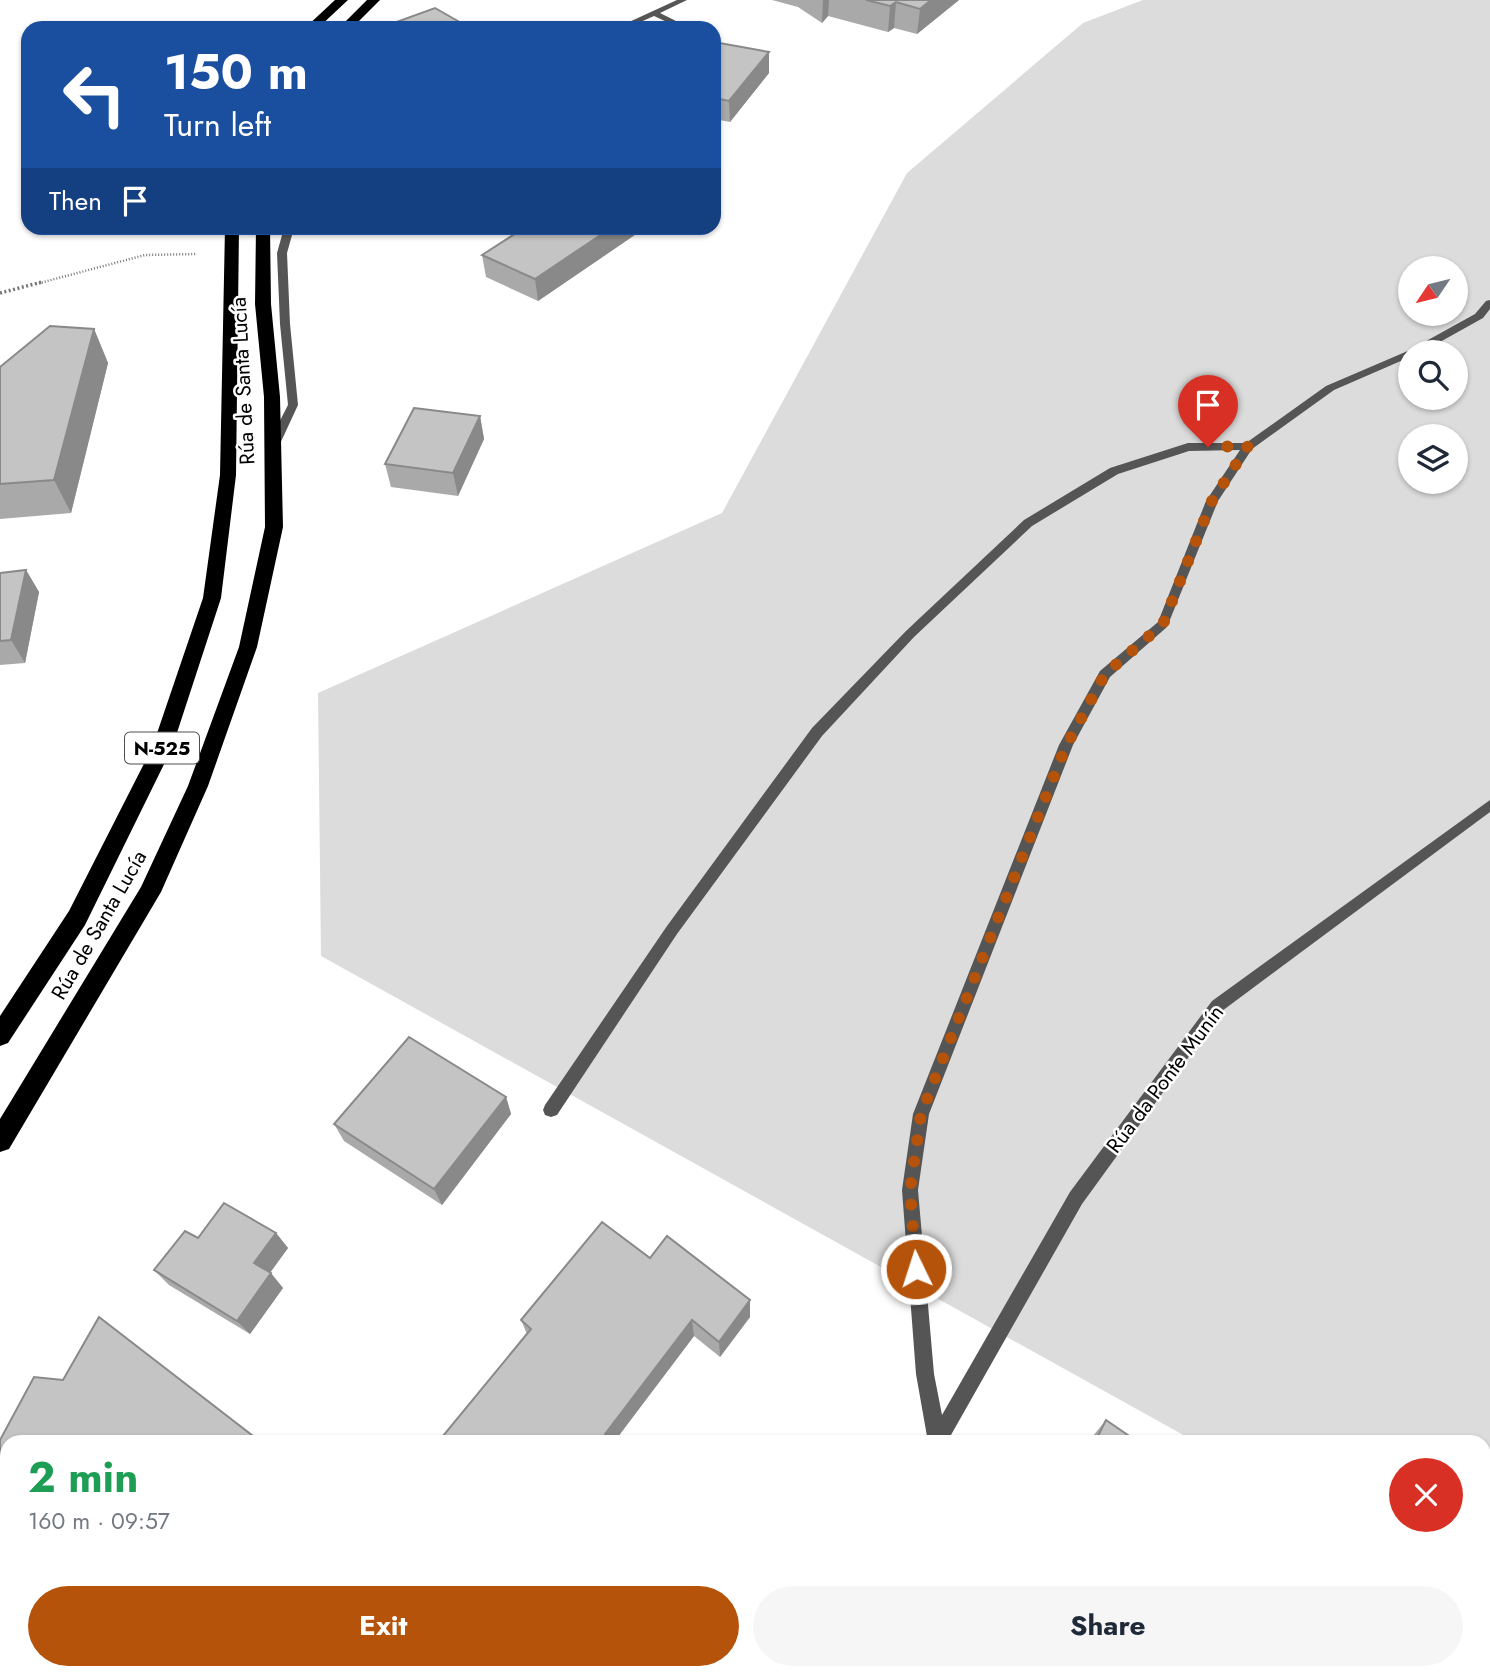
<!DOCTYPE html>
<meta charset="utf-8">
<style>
body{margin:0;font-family:Jost,sans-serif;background:#f6f6f7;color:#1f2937;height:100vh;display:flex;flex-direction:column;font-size:26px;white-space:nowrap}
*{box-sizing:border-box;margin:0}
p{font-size:23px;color:#747a83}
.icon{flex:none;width:38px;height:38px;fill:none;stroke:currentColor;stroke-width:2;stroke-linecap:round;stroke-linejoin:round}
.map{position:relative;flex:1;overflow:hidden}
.details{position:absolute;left:0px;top:1435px;width:1491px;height:245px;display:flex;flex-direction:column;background:#fff;border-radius:21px 21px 0 0;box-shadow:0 2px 5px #0004}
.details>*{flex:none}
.top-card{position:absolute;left:21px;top:21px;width:700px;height:214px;border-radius:21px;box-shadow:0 2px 5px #0004;background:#1a4fa0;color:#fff;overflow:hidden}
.needle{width:46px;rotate:235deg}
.fabs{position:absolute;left:1398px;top:256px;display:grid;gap:14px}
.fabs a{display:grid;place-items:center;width:70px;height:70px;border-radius:50%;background:#fff;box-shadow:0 2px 5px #0004;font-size:35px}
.pin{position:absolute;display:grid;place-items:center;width:60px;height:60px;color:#fff;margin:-72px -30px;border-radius:50% 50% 50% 0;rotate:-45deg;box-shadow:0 0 7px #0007}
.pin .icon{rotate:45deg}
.me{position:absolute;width:77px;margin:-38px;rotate:356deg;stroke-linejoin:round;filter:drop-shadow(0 0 5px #0008)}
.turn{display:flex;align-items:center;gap:24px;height:147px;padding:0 28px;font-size:32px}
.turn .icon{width:91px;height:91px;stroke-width:2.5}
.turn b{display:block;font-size:49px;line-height:60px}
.then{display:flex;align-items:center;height:66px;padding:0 28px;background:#0003;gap:14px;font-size:26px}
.round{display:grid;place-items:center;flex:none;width:74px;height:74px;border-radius:37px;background:#f6f6f7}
.overview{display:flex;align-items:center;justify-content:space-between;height:119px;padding:0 28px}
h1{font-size:42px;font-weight:700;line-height:52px;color:#1e9e55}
.primary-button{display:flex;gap:14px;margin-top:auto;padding:14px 28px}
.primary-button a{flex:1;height:80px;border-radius:42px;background:#b45309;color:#fff;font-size:28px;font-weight:700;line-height:80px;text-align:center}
.primary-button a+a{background:#f6f6f7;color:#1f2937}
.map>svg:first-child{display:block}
</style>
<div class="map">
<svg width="1490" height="1680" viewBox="0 0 1490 1680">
<rect width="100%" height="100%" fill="#fff"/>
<path fill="#dcdcdc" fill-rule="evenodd" d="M1143,0H1490V1680H1333L1336,1673H1484V1442H1196L321,956L318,693L722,513L907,173L1083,23ZM1410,268H1456V313H1410ZM1410,352H1456V397H1410ZM1410,436H1456V481H1410Z"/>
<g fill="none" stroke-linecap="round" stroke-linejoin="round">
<path stroke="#777" stroke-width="2.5" stroke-dasharray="1 2" stroke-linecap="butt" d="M36,284L145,255L197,254"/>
<path stroke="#777" stroke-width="3.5" stroke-dasharray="2 2.5" stroke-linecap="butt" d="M0,293L42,282"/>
<path fill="#555" fill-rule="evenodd" d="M284,228H294L287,253L290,324L298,405L279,446L273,450L267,446L288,405L280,324L277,253Z"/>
<path fill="#555" fill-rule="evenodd" d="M677,0H687L660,13L690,28H680L654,16L627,28H616Z
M1490,300V309L1483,318L1422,352H1410V357L1334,390L1252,449L1218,501L1167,627L1110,677L1073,745L929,1114L918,1190L934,1374L942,1415L1070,1192L1212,1001L1490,800V812L1222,1011L1082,1204L947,1442H928L916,1374L902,1190L913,1114L1059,745L1100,671L1158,622L1206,501L1240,450L1189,451L1118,474L1032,526L914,637L822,736L677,934L557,1115L551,1117L545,1115L543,1110L545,1105L667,926L812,728L906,631L1024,520L1110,468L1188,443H1246L1326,386L1410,350L1475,314L1486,301Z
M804,1673H825L822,1680H801Z"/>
<path fill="#000" fill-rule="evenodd" d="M335,0H348L318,28H305Z
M367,0H380L352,28H339Z
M225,228H239L236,475L221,598L172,748L85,925L8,1043L0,1046V1016L69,911L152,748L203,598L220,475Z
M256,228H270L271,304L280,397L283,527L257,647L208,786L161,892L9,1149L0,1152V1119L141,887L188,786L239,647L265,527L264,397L255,304Z"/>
</g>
<path fill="#a9a9a9" d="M772,0H959L917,34L894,28L888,32L828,16L822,23L798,7Z
M714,42L769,52V73L730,122L714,119Z
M524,228H645L538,301L486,277L482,255Z
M94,329L108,363L71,513L0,519V367Z
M480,416L484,439L458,496L391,487L385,464Z
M26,570L39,592L25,663L0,665V573Z
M506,1097L511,1114L442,1205L344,1141L334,1124Z
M276,1233L288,1248L270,1273L283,1288L250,1334L169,1285L154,1270L198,1238Z
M650,1258L750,1317L720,1357L694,1336L614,1442L527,1334L521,1320Z
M1106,1420L1138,1442H1088Z
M990,1673H1335L1333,1680H987Z"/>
<path fill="#898989" d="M823,0H829L828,16L822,23Z
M931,0H959L917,34L920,9Z
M896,2L894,28L888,32L890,6Z
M769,52V73L730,122L729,101Z
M611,228H645L538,301L535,279Z
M94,329L108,363L71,513L54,480Z
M480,416L484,439L458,496L453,473Z
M26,570L39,592L25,663L11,640Z
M506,1097L511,1114L442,1205L434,1189Z
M276,1233L288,1248L266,1278L254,1263Z
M271,1273L283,1288L250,1334L237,1321Z
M750,1300V1317L720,1357L719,1342Z
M692,1320L694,1336L614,1442L605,1434Z
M479,1673H501L495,1680H472Z"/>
<path fill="#c4c4c4" stroke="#898989" stroke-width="2" d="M866,0H931L920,9L896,2L890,6Z
M435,8L470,28H392L388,25Z
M714,42L769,52L729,101L714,98Z
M524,228H611L535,279L482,255Z
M50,326L94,329L54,480L0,484V367Z
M414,408L480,416L453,473L385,464Z
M26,570L11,640L0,641V573Z
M409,1037L506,1097L434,1189L334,1124Z
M224,1203L276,1233L254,1263L271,1273L237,1321L154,1270L185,1231L198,1238Z
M602,1222L650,1258L667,1236L750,1300L719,1342L692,1320L605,1434L614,1442H438L531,1329L521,1320Z
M99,1317L261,1442H7V1470L0,1466V1440L34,1377L63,1380Z
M1106,1420L1138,1442H1095Z
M7,1528V1673H479L472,1680H0V1540Z
M999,1673H1335L1333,1680H996Z"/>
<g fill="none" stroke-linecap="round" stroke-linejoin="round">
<path stroke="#b45309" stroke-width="12" stroke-dasharray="0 21.6" d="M916,1269L910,1190L921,1114L1066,746L1105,674L1163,624L1212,501L1248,446L1208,447"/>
</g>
<g text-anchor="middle" stroke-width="5" stroke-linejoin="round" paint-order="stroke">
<rect fill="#fff" stroke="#4c4c4c" stroke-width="2" x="125" y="732.5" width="74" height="31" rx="5"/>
<g font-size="19" font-weight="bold" fill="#000">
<text x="162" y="755">N-525</text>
</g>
<g font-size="21" fill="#000" stroke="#fff">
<text transform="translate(243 381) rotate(-93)" y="7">Rúa de Santa Lucía</text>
<text transform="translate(99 925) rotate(-60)" y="7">Rúa de Santa Lucía</text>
<text transform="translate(1165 1079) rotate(-53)" y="7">Rúa da Ponte Munín</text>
</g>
</g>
</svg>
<div class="fabs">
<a><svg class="needle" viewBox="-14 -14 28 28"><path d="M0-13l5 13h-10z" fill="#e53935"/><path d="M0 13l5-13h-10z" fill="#747a83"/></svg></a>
<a><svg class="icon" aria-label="search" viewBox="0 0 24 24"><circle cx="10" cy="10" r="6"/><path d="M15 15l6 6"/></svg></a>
<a><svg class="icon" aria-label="layers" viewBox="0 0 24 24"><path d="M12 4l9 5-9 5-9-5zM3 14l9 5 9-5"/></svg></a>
</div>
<div class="pin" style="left:1208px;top:447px;background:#d93025"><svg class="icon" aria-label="arrive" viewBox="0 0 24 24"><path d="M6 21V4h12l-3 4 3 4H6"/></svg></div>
<svg class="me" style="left:916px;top:1269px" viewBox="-20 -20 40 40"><circle r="17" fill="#b45309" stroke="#fff" stroke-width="3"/><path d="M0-11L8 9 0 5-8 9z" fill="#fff"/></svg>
<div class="top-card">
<div class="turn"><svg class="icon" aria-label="left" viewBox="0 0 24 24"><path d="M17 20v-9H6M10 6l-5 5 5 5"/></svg><div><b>150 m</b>Turn left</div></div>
<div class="then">Then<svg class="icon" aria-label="arrive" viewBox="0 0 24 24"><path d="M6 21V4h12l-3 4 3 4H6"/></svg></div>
</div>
<section class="details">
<div class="overview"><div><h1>2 min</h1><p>160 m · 09:57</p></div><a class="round" style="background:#d93025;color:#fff"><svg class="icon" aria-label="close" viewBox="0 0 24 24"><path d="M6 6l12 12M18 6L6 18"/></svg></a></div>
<div class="primary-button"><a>Exit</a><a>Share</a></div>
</section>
</div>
